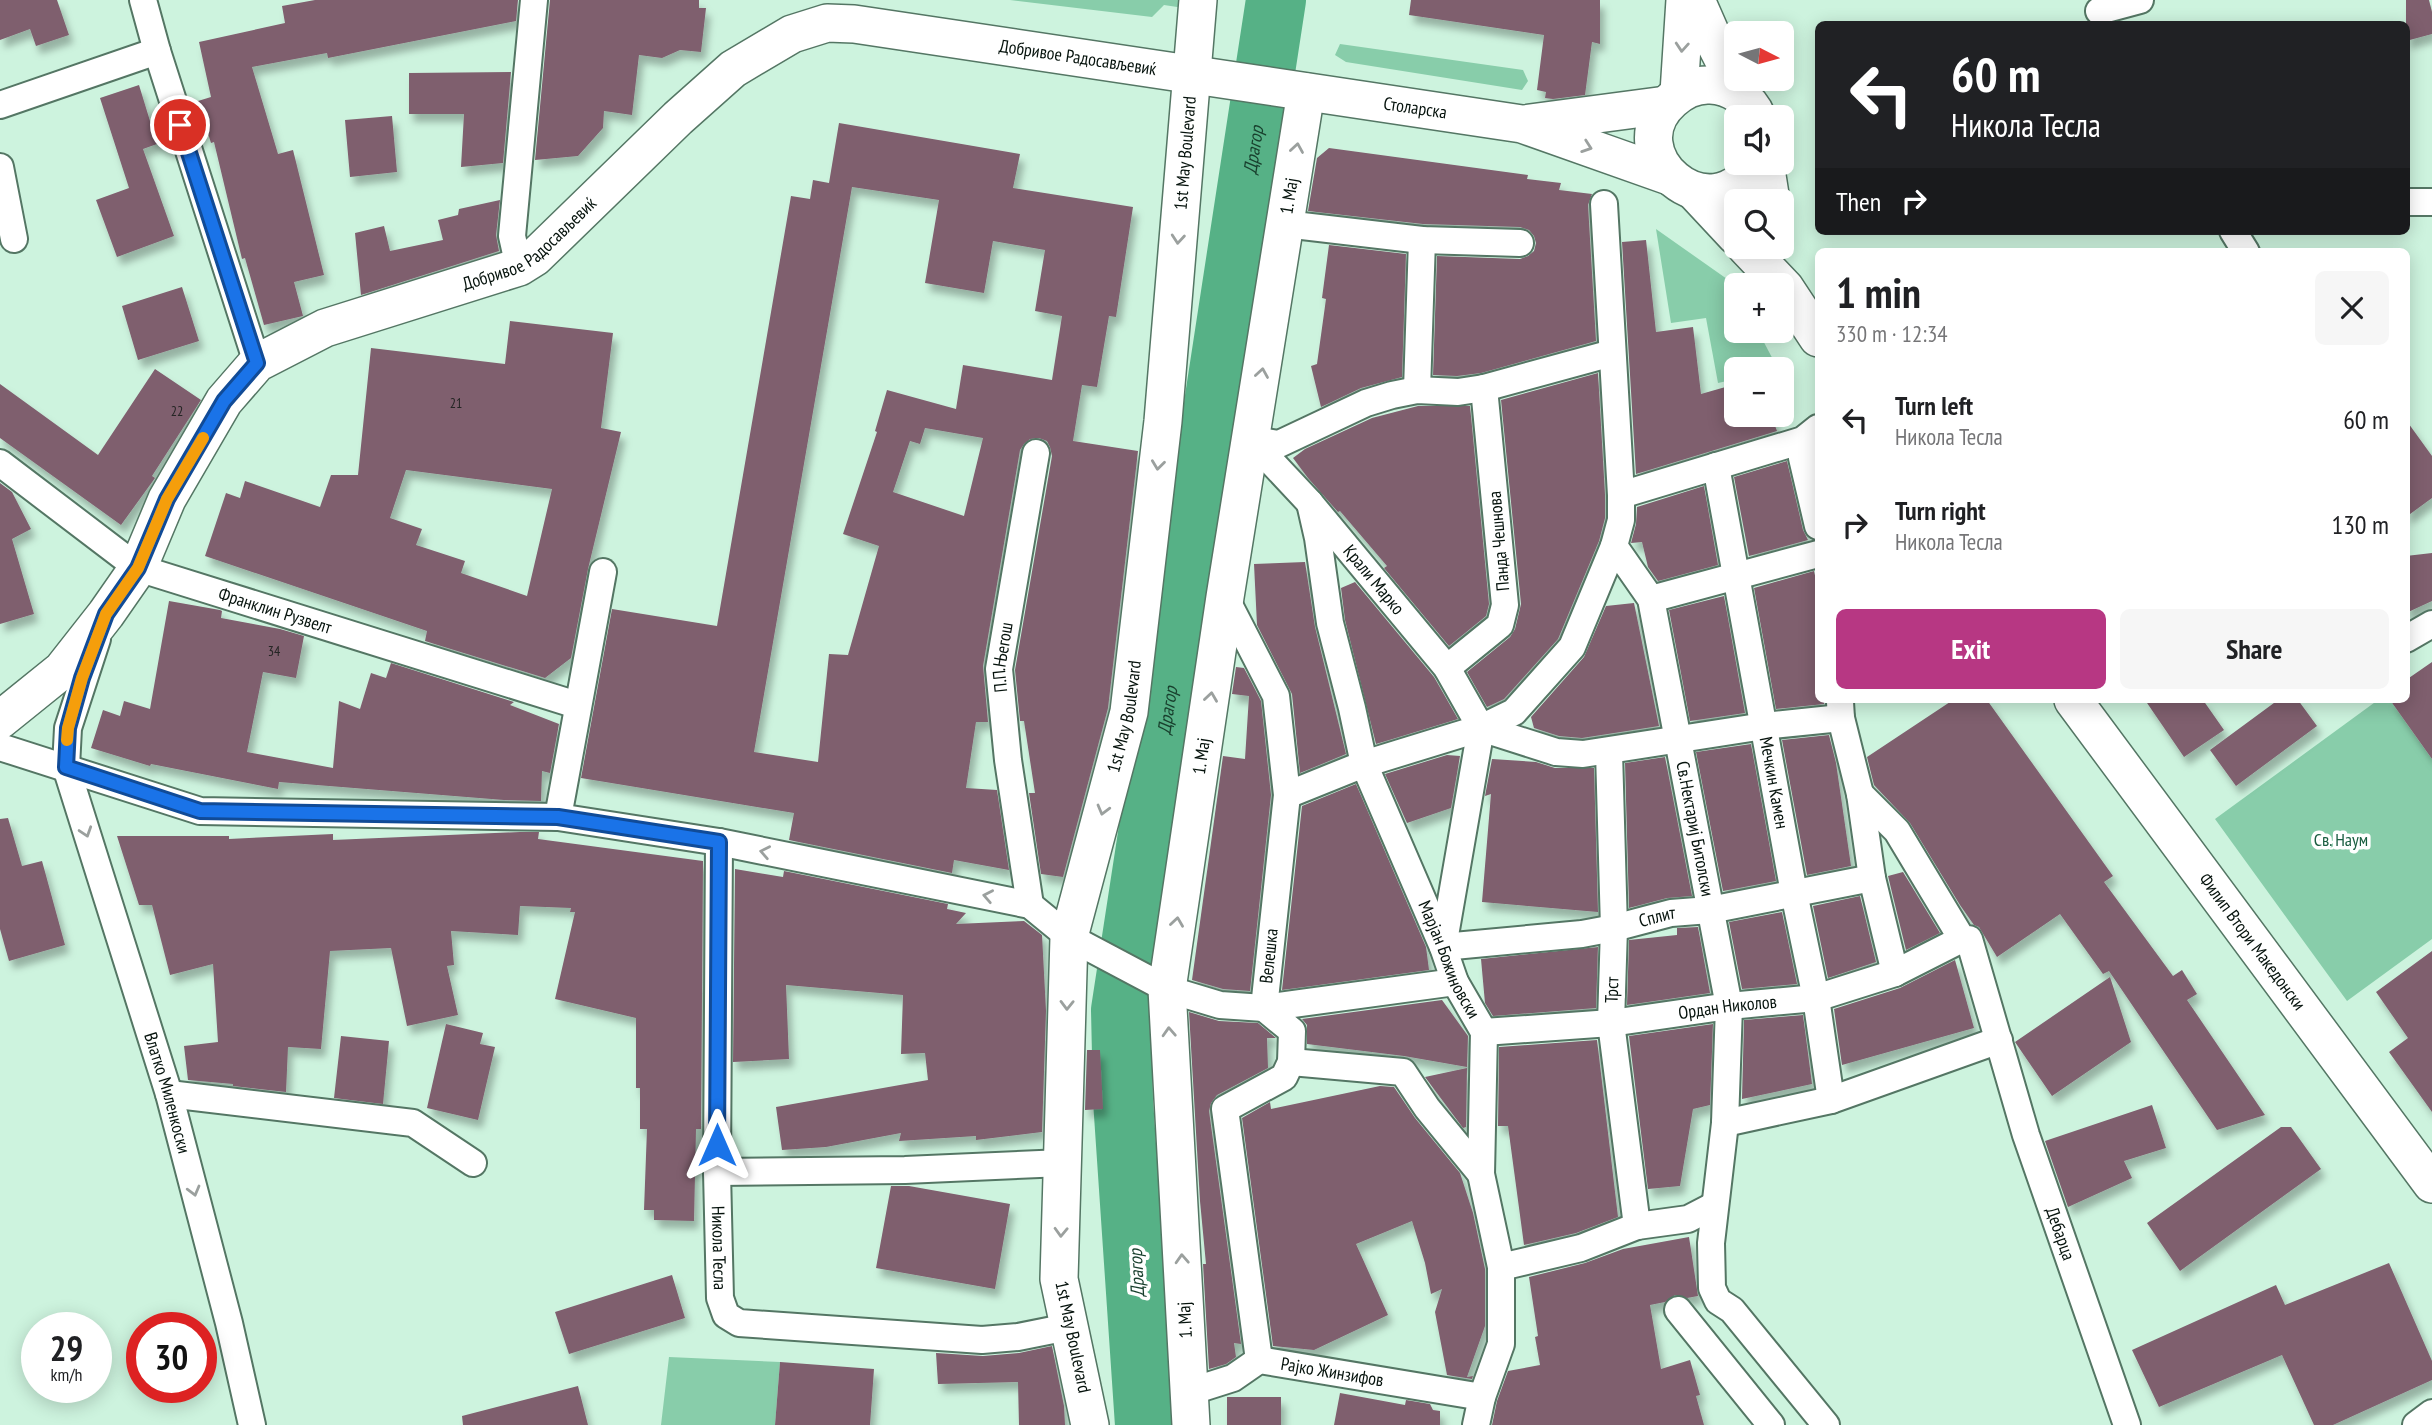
<!DOCTYPE html>
<meta charset="utf-8">
<style>
body{margin:0;font-family:"PT Sans Narrow",sans-serif;background:#f6f6f6;color:#202124;height:100vh;display:flex;flex-direction:column;font-size:26px;white-space:nowrap}
*{box-sizing:border-box;margin:0}
p{font-size:23px;color:#757577}
.icon{flex:none;width:38px;height:38px;fill:none;stroke:currentColor;stroke-width:2;stroke-linecap:round;stroke-linejoin:round}
.map{position:relative;flex:1;overflow:hidden}
.sheet{position:absolute;left:1815px;top:248px;width:595px;height:455px;display:flex;flex-direction:column;background:#fff;border-radius:10px;box-shadow:0 4px 18px #0003}
.sheet>*{flex:none}
.hud{position:absolute;left:1815px;top:21px;width:595px;height:214px;border-radius:10px;box-shadow:0 4px 18px #0003;background:#202124;color:#fff;overflow:hidden}
.needle{width:46px;rotate:96deg}
.controls{position:absolute;left:1724px;top:21px;display:grid;gap:14px}
.controls a{display:grid;place-items:center;width:70px;height:70px;border-radius:10px;background:#fff;box-shadow:0 4px 18px #0003;font-size:35px}
.speed{position:absolute;left:21px;top:1312px;display:flex;gap:14px;font-size:35px;font-weight:700;text-align:center}
.speed>*{display:grid;place-content:center;width:91px;height:91px;border-radius:50%;background:#fff;box-shadow:0 4px 18px #0003;line-height:1}
.speed small{font-size:18px;font-weight:400}
.speed .limit{border:10px solid #d22;background:#fff;color:#111}
.pin{position:absolute;display:grid;place-items:center;width:60px;height:60px;color:#fff;margin:-30px;border:4px solid #fff;border-radius:50%;box-shadow:0 2px 7px #0007}
.me{position:absolute;width:77px;margin:-38px;rotate:0deg;stroke-linejoin:round;filter:drop-shadow(0 0 5px #0008)}
.turn{display:flex;align-items:center;gap:24px;height:147px;padding:0 21px;font-size:32px}
.turn .icon{width:91px;height:91px;stroke-width:2.5}
.turn b{display:block;font-size:49px;line-height:60px}
.then{display:flex;align-items:center;height:66px;padding:0 21px;background:#0003;gap:14px;font-size:26px}
.round{display:grid;place-items:center;flex:none;width:74px;height:74px;border-radius:10px;background:#f6f6f6}
.headline{display:flex;align-items:center;justify-content:space-between;height:119px;padding:0 21px}
h1{font-size:42px;font-weight:600;line-height:52px}
.button{display:flex;gap:14px;margin-top:auto;padding:14px 21px}
.button a{flex:1;height:80px;border-radius:10px;background:#b73783;color:#fff;font-size:28px;font-weight:600;line-height:80px;text-align:center}
.button a+a{background:#f6f6f6;color:#202124}
ul{padding:0;list-style:none}
li{display:flex;align-items:center;gap:21px;height:105px;padding:0 21px}
li div{flex:1}
li b{display:block;font-size:26px}
li em{font-style:normal}
.map>svg:first-child{display:block}
</style>
<div class="map">
<svg width="2432" height="1425" viewBox="0 0 2432 1425">
<defs>
<filter id="shadow"><feDropShadow dx="4.5" dy="8" stdDeviation="3.5" flood-color="#0004"/></filter>
</defs>
<rect width="100%" height="100%" fill="#cdf3de"/>
<path fill="#88cdaa" d="M1010,0H1198L1197,10L1164,5L1152,17Z
M1340,44L1523,70L1528,81L1522,90L1346,62L1335,55Z
M1656,229L1727,279L1736,293V331H1758L1778,369H1736V379L1718,383L1706,318L1671,323Z
M2378,700H2390L2432,759V939L2347,1001L2215,819Z
M669,1357L780,1362L775,1425H661Z"/>
<g fill="none" stroke-linecap="round" stroke-linejoin="round">
<path stroke="#56b186" stroke-width="60" id="s1" d="M1145,1425L1123,1100L1121,1010L1276,0"/>
</g>
<path fill="#7f5e6e" fill-rule="evenodd" filter="url(#shadow)" d="M0,0H57L69,35L36,46L30,29L0,40Z
M315,0H518L516,21L328,58L327,53L252,67L278,154L293,150L324,275L294,282L303,316L264,325L245,258L242,259L214,142L211,143L198,101L211,97L199,42L285,23L282,6Z
M550,0H699V8H706L701,52L680,50L662,58L639,55L632,115L604,111L603,128L578,156L535,160Z
M1411,0H1600V44L1592,42L1585,95L1553,99L1545,98L1546,92L1537,90L1544,35L1409,15Z
M2406,0H2429L2432,12V34L2406,41Z
M511,72L503,163L461,167L464,114H409V73Z
M139,85L157,144L143,149L174,236L117,257L96,200L129,188L100,98Z
M392,116L397,172L350,177L345,120Z
M839,123L1020,154L1013,188L1133,207L1116,317L1109,316L1097,387L1082,385L1073,441L1138,451L1108,708L1063,877L1041,874L1029,793H1035L1024,721H1020L1015,670L1052,456L1050,447L1047,441L1039,438L1030,439L1024,444L1020,450L983,666L988,722H976L966,788L997,790L1009,870L954,860L952,873L789,840L794,813L581,778L612,609L717,626L791,196L810,199L813,180L829,183ZM852,187L939,200L925,283L984,293L993,241L1045,250L1035,311L1062,316L1052,380L963,365L956,409L887,390L875,431L877,432L843,534L879,546L848,655L829,654L818,762L754,752ZM925,428L983,438L964,516L893,492L910,441L920,444Z
M1329,148L1528,175L1527,179L1561,183L1559,190L1592,194L1588,205L1596,341L1481,373L1457,376L1433,375L1437,256L1520,259L1528,256L1534,251L1536,243L1534,236L1529,230L1520,227L1423,224L1308,211L1317,158Z
M500,200L496,235L499,251L361,295L355,233L384,226L390,251L443,240L438,220L458,215L459,209Z
M1646,240L1656,332L1693,327L1701,394L1736,384V415H1771L1777,431L1636,474L1622,242Z
M1329,245L1406,254L1402,377L1361,388L1321,407L1311,366L1317,364L1326,299L1322,298Z
M182,287L199,341L138,360L122,306Z
M510,321L613,333L601,428L621,432L588,569L571,658L545,678L425,641L427,631L205,556L226,493L240,498L245,481L320,507L331,475H358L371,348L505,364ZM406,470L552,489L527,596L461,573L465,561L416,545L422,529L390,518Z
M155,369L201,400L152,476L155,478L121,525L0,438V384L98,455Z
M1598,373L1605,495V518L1599,541L1558,639L1504,699L1487,707L1467,672L1510,637L1515,629L1521,604L1501,400Z
M1418,406H1470L1489,604L1486,616L1449,646L1384,568L1387,566L1340,511L1338,512L1308,478L1293,458L1305,449L1372,418Z
M2406,420L2432,456V498L2406,517Z
M1787,461L1803,530L1808,540L1749,556L1734,477Z
M0,483L12,492L31,529L12,539L34,614L0,624Z
M1704,486L1718,565L1658,581L1648,567L1642,542L1631,543L1636,524L1637,507Z
M2432,553V601L2406,613V556Z
M1305,562L1315,627L1346,754L1300,773L1292,694L1257,625L1254,564Z
M1814,571L1818,589V700H1825L1824,704L1776,709L1754,588Z
M1355,582L1434,677L1458,719L1376,744L1345,620L1341,588Z
M1724,596L1745,713L1690,721L1669,610Z
M169,601L220,610L222,611L221,618L280,629L304,636L296,678L263,672L247,752L333,768L339,701L360,709L371,673L386,678L391,663L514,702L510,705L559,724L550,773L542,771L541,801L504,800L279,782L278,789L151,764L150,766L91,748L103,710L120,716L124,701L150,709Z
M1634,603L1659,726L1582,738L1559,736L1534,728L1531,717L1584,657L1606,606Z
M2432,662V759L2390,700H2406V680Z
M1236,667L1244,668L1261,701L1271,795L1250,991L1223,989L1192,980L1223,756L1245,759L1249,696L1232,694Z
M1953,700H1987L2113,876L2104,882L2173,976L2182,970L2197,994L2187,1000L2265,1115L2217,1130L2109,971L2103,974L2060,914L1997,957L1979,927L1974,925L1960,905L1910,823L1874,785L1867,757Z
M2145,700H2203L2224,730L2184,757Z
M2278,700H2298L2317,726L2236,786L2210,750Z
M1829,735L1836,763L1851,866L1807,875L1782,740Z
M1751,744L1776,881L1723,891L1696,752Z
M1447,755L1460,756L1451,808L1407,823L1385,774Z
M1665,757L1692,896L1667,898L1629,908L1625,763Z
M1492,759L1536,762L1555,768H1594L1598,912L1482,902L1491,794L1485,796Z
M1356,784L1426,947L1429,970L1282,990L1302,806Z
M8,818L22,866L42,861L65,945L9,961L0,929V819Z
M520,832H539L538,839L703,861L701,1129H696L694,1221L654,1220V1210H644L647,1129H640V1088H636V1018L555,999L575,912H570L571,908L520,906L518,935L451,931L454,965L447,966L458,1015L407,1026L391,948L330,951L321,1049L288,1047L286,1092L233,1086V1084L188,1080L184,1046L218,1042L213,964L170,975L152,905H139L117,836H229V839L333,834V840Z
M735,869L783,877L784,871L948,904L947,909L966,913L956,924L1024,921L1042,935L1046,1011L1042,1132L976,1140V1136L899,1141L901,1133L826,1147L782,1150L776,1107L928,1080L925,1053L901,1054L903,995L786,985L789,1059L733,1062Z
M1903,872L1940,933L1906,950L1888,876Z
M1860,896L1876,962L1828,978L1813,906Z
M1782,912L1797,984L1742,989L1729,922Z
M1698,927L1710,993L1627,1005L1629,940L1677,935V928Z
M1598,947L1596,1008L1493,1016L1485,1003L1481,959Z
M2432,951V1112L2389,1052L2408,1038L2376,992Z
M1955,960L1974,1028L1842,1065L1834,1009L1900,988Z
M2110,977L2131,1042L2052,1096L2015,1042Z
M1442,1000L1468,1036L1467,1067L1404,1056L1307,1044V1025L1302,1019Z
M1189,1012L1219,1021L1258,1023L1276,1038H1267L1268,1068L1217,1095L1211,1103L1209,1111L1241,1344L1234,1343L1236,1357L1226,1364L1209,1369L1203,1264H1206L1200,1201Z
M1803,1015L1812,1084L1742,1099L1744,1020Z
M446,1024L483,1033L480,1044L495,1047L478,1120L427,1108Z
M1713,1024L1710,1105L1693,1109L1680,1186L1648,1189L1629,1036Z
M341,1036L389,1041L383,1104L334,1098Z
M1597,1040L1618,1217L1576,1233L1524,1245L1508,1126H1498L1499,1047Z
M1087,1050H1100L1103,1109L1085,1110Z
M1467,1068L1466,1127L1463,1128L1425,1077Z
M1380,1086L1394,1087L1415,1118L1460,1173L1473,1213L1485,1269V1326L1467,1377L1473,1376L1472,1379L1447,1375L1435,1312L1442,1289L1431,1294L1425,1263L1412,1221L1356,1244L1388,1315L1314,1350L1273,1346L1242,1118L1270,1102L1271,1109Z
M2152,1105L2166,1148L2124,1161L2132,1178L2068,1207L2045,1141Z
M2281,1127H2291L2321,1169L2180,1271L2147,1223Z
M891,1186H909L1010,1204L995,1289L876,1268Z
M1689,1237L1698,1296L1687,1298L1675,1295L1665,1302L1650,1305L1661,1369L1690,1360L1700,1395L1696,1396L1704,1425H1492L1497,1401L1508,1371L1540,1365L1535,1337L1538,1336L1529,1277L1585,1263L1623,1249Z
M2389,1263L2432,1361V1380L2333,1425H2314L2282,1355L2159,1407L2132,1350L2276,1285L2285,1305Z
M672,1275L685,1318L569,1354L555,1312Z
M1052,1346L1064,1406L1065,1425H1019L1018,1382L938,1384L936,1353L983,1356L1019,1353Z
M780,1362L874,1369L870,1425H775Z
M578,1386L588,1425H463L462,1416Z
M1340,1393L1405,1405L1406,1400L1430,1404L1433,1410L1440,1411V1425H1334Z
M1227,1397H1281V1425H1227Z"/>
<g fill="none" stroke-linecap="round" stroke-linejoin="round">
<defs>
<g id="street">
<path d="M143,0L157,51L257,363"/>
<path d="M2099,11L2140,0"/>
<path d="M0,105L157,51"/>
<path d="M0,167L14,239"/>
<path d="M2406,202H2432"/>
<path id="s2" d="M1604,204L1621,495V520L1614,546L1651,599L1729,1006L1725,1123L1711,1243L1712,1288L1718,1301L1732,1310L1826,1425"/>
<path d="M1285,224L1422,240L1520,243"/>
<path d="M2233,231L2246,252"/>
<path d="M519,267L512,236L534,0"/>
<path d="M1417,390L1422,240"/>
<path d="M1251,440L1279,444L1366,403L1392,395L1417,390L1458,392L1484,388L1612,353"/>
<path id="s3" d="M1251,440L1310,503L1447,668L1481,728"/>
<path d="M1803,440L1802,458L1818,526"/>
<path id="s4" d="M0,463L138,568L577,705"/>
<path id="s5" d="M1716,466L1794,893L1816,998L1831,1100"/>
<path d="M1621,495L1803,440L1818,428"/>
<path id="s6" d="M1310,503L1318,538L1330,623L1352,708L1364,764L1443,947L1455,982L1484,1032L1481,1174L1501,1267V1344L1482,1397L1476,1425"/>
<path d="M1225,597L1276,696L1287,795L1264,1008L1292,1031L1291,1062L1284,1077L1225,1109L1259,1360"/>
<path d="M1651,599L1818,554"/>
<path id="s7" d="M97,639L68,728L66,767L169,1094L229,1323L252,1425"/>
<path d="M2406,639L2432,624"/>
<path d="M1447,668L1500,625L1505,605L1484,388"/>
<path d="M1840,702L1841,718L1860,794L1872,878L1895,973"/>
<path id="s8" d="M1481,728L1443,947L1582,934L1614,928L1671,913L1710,910L1872,878"/>
<path d="M1481,728L1556,752L1583,754L1764,726L1841,718"/>
<path d="M0,747L200,811L558,817L719,842L1030,905L1069,937L1167,989L1220,1005L1264,1008L1455,982"/>
<path d="M1609,752L1614,928L1611,1023L1637,1226"/>
<path id="s9" d="M1860,794L1897,831L1962,939H1969L2026,1135L2127,1425"/>
<path d="M1287,795L1364,764L1481,728L1514,712L1572,647L1614,546"/>
<path d="M558,817L603,572"/>
<path id="s10" d="M719,842L717,1172L720,1298L726,1315L739,1323L982,1340L1018,1337L1068,1327"/>
<path id="s11" d="M1030,905L1008,760L999,669L1036,453"/>
<path id="s12" d="M1484,1032L1611,1023L1729,1006L1816,998L1895,973L1962,939"/>
<path d="M1291,1062L1403,1072L1427,1108L1481,1174"/>
<path d="M169,1094L413,1123L473,1163"/>
<path d="M1725,1123L1831,1100L1999,1040"/>
<path d="M717,1172L905,1170L1063,1163"/>
<path d="M1501,1267L1581,1248L1637,1226L1688,1219L1715,1205"/>
<path d="M1678,1310L1771,1425"/>
<path id="s13" d="M1189,1392L1233,1378L1259,1360L1482,1397"/>
<path d="M2416,1425L2432,1413"/>
</g>
<g id="secondary">
<path d="M1696,0L1714,41L1743,98"/>
<path d="M1679,93L1685,0"/>
<path d="M1530,123L1666,105"/>
<path d="M1756,163C1710,239 1613,152 1672,100C1683,90 1696,84 1711,85C1731,86 1750,99 1757,117"/>
<path d="M1765,163L1771,201"/>
<path d="M1694,191L1736,236"/>
<path d="M1746,247L1785,288L1818,338"/>
<path id="s14" d="M2073,700L2432,1184"/>
<path id="s15" d="M0,720L62,670L106,614L138,568L167,499L224,401L257,363L325,328L519,267L535,257L678,118L733,69L792,34L827,23L854,24L1522,124L1669,176"/>
<path id="s16" d="M1090,1425L1059,1279L1069,937L1129,712L1163,421L1198,0"/>
<path id="s17" d="M1191,1425L1167,989L1225,597L1306,92"/>
</g>
</defs>
<use href="#street" stroke="#547664" stroke-width="30"/>
<use href="#secondary" stroke="#547664" stroke-width="40"/>
<use href="#street" stroke="#fff" stroke-width="26"/>
<use href="#secondary" stroke="#fff" stroke-width="37"/>
</g>
<defs><path id="oneway-chevron" d="M-2-3.5L2.5 0L-2 3.5" fill="none" stroke-width="1.6" stroke-linecap="round" stroke-linejoin="round" transform="scale(1.75)"/></defs>
<g stroke="#9ba09e">
<use href="#oneway-chevron" transform="translate(1682 47) rotate(94)"/>
<use href="#oneway-chevron" transform="translate(1587 147) rotate(19)"/>
<use href="#oneway-chevron" transform="translate(1297 148) rotate(-81)"/>
<use href="#oneway-chevron" transform="translate(1178 239) rotate(95)"/>
<use href="#oneway-chevron" transform="translate(1262 373) rotate(-81)"/>
<use href="#oneway-chevron" transform="translate(1158 465) rotate(97)"/>
<use href="#oneway-chevron" transform="translate(1211 697) rotate(-82)"/>
<use href="#oneway-chevron" transform="translate(1103 810) rotate(105)"/>
<use href="#oneway-chevron" transform="translate(86 832) rotate(72)"/>
<use href="#oneway-chevron" transform="translate(765 852) rotate(-169)"/>
<use href="#oneway-chevron" transform="translate(988 896) rotate(-169)"/>
<use href="#oneway-chevron" transform="translate(1177 922) rotate(-82)"/>
<use href="#oneway-chevron" transform="translate(1067 1005) rotate(91)"/>
<use href="#oneway-chevron" transform="translate(1169 1032) rotate(-93)"/>
<use href="#oneway-chevron" transform="translate(194 1191) rotate(75)"/>
<use href="#oneway-chevron" transform="translate(1061 1232) rotate(92)"/>
<use href="#oneway-chevron" transform="translate(1182 1259) rotate(-93)"/>
</g>
<g fill="none" stroke-linecap="round" stroke-linejoin="round">
<defs>
<path id="route" d="M180,125L257,363L224,401L167,499L138,568L106,614L82,678L68,728L66,767L200,811L558,817L719,842L717,1145"/>
</defs>
<use href="#route" stroke="#114b97" stroke-width="18"/>
<use href="#route" stroke="#1a73e8" stroke-width="12"/>
<path stroke="#f59e0b" stroke-width="12" d="M67,740L68,728L82,678L106,614L138,568L167,499L203,438"/>
</g>
<g text-anchor="middle" stroke-width="7" stroke-linejoin="round" paint-order="stroke">
<g font-size="14" fill="#242524">
<text x="456" y="408">21</text>
<text x="177" y="416">22</text>
<text x="274" y="656">34</text>
</g>
<g font-size="18" fill="#05120c" stroke="#fff">
<text dy="6" stroke="none"><textPath href="#s15" startOffset="1376">Добривое Радосављевиќ</textPath></text>
<text dy="6" stroke="none"><textPath href="#s15" startOffset="1717">Столарска</textPath></text>
<text dy="6" stroke="none"><textPath href="#s16" startOffset="1286">1st May Boulevard</textPath></text>
<text dy="6" stroke="none"><textPath href="#s17" startOffset="1239">1. Мај</textPath></text>
<text dy="6" stroke="none"><textPath href="#s15" startOffset="746">Добривое Радосављевиќ</textPath></text>
<text transform="translate(1499 541) rotate(-95)" y="6">Панда Чешнова</text>
<text dy="6" stroke="none"><textPath href="#s3" startOffset="186">Крали Марко</textPath></text>
<text dy="6" stroke="none"><textPath href="#s4" startOffset="317">Франклин Рузвелт</textPath></text>
<text dy="6" stroke="none"><textPath href="#s11" startOffset="250">П.П.Његош</textPath></text>
<text dy="6" stroke="none"><textPath href="#s16" startOffset="719">1st May Boulevard</textPath></text>
<text dy="6" stroke="none"><textPath href="#s17" startOffset="672">1. Мај</textPath></text>
<text dy="6" stroke="none"><textPath href="#s5" startOffset="322">Мечкин Камен</textPath></text>
<text dy="6" stroke="none"><textPath href="#s2" startOffset="642">Св.Нектариј Битолски</textPath></text>
<text dy="6" stroke="none"><textPath href="#s8" startOffset="439">Сплит</textPath></text>
<text dy="6" stroke="none"><textPath href="#s14" startOffset="301">Филип Втори Македонски</textPath></text>
<text transform="translate(1269 956) rotate(-84)" y="6">Велешка</text>
<text dy="6" stroke="none"><textPath href="#s6" startOffset="480">Марјан Божиновски</textPath></text>
<text transform="translate(1612 990) rotate(-88)" y="6">Трст</text>
<text dy="6" stroke="none"><textPath href="#s12" startOffset="245">Ордан Николов</textPath></text>
<text dy="6" stroke="none"><textPath href="#s7" startOffset="474">Влатко Миленкоски</textPath></text>
<text dy="6" stroke="none"><textPath href="#s9" startOffset="494">Дебарца</textPath></text>
<text dy="6" stroke="none"><textPath href="#s10" startOffset="406">Никола Тесла</textPath></text>
<text transform="translate(1185 1320) rotate(-93)" y="6">1. Мај</text>
<text transform="translate(1073 1337) rotate(78)" y="6">1st May Boulevard</text>
<text dy="6" stroke="none"><textPath href="#s13" startOffset="152">Рајко Жинзифов</textPath></text>
</g>
<g font-size="18" fill="#1a5e41" stroke="#fff">
<text x="2341" y="846">Св. Наум</text>
</g>
<g font-size="19" font-style="italic" fill="#183f2d" stroke="#fff">
<text dy="7" stroke="none"><textPath href="#s1" startOffset="1286">Драгор</textPath></text>
<text dy="7" stroke="none"><textPath href="#s1" startOffset="719">Драгор</textPath></text>
<text transform="translate(1136 1273) rotate(-93)" y="7">Драгор</text>
</g>
</g>
</svg>
<div class="controls">
<a><svg class="needle" viewBox="-14 -14 28 28"><path d="M0-13l5 13h-10z" fill="#e53935"/><path d="M0 13l5-13h-10z" fill="#757577"/></svg></a>
<a><svg class="icon" aria-label="sound" viewBox="0 0 24 24"><path d="M4 9h4l5-4v14l-5-4H4zM17 9q2 3 0 6"/></svg></a>
<a><svg class="icon" aria-label="search" viewBox="0 0 24 24"><circle cx="10" cy="10" r="6"/><path d="M15 15l6 6"/></svg></a>
<a>+</a>
<a>−</a>
</div>
<div class="speed"><div>29<small>km/h</small></div><div class="limit">30</div></div>
<div class="pin" style="left:180px;top:125px;background:#d93025"><svg class="icon" aria-label="arrive" viewBox="0 0 24 24"><path d="M6 21V4h12l-3 4 3 4H6"/></svg></div>
<svg class="me" style="left:717px;top:1145px" viewBox="-20 -20 40 40"><path d="M0-17L14 15 0 8-14 15z" fill="#1a73e8" stroke="#fff" stroke-width="4"/></svg>
<div class="hud">
<div class="turn"><svg class="icon" aria-label="left" viewBox="0 0 24 24"><path d="M17 20v-9H6M10 6l-5 5 5 5"/></svg><div><b>60 m</b>Никола Тесла</div></div>
<div class="then">Then<svg class="icon" aria-label="right" viewBox="0 0 24 24"><path d="M7 20v-9h11M14 6l5 5-5 5"/></svg></div>
</div>
<section class="sheet">
<div class="headline"><div><h1>1 min</h1><p>330 m · 12:34</p></div><a class="round"><svg class="icon" aria-label="close" viewBox="0 0 24 24"><path d="M6 6l12 12M18 6L6 18"/></svg></a></div>
<ul>
<li><svg class="icon" aria-label="left" viewBox="0 0 24 24"><path d="M17 20v-9H6M10 6l-5 5 5 5"/></svg><div><b>Turn left</b><p>Никола Тесла</p></div><em>60 m</em></li>
<li><svg class="icon" aria-label="right" viewBox="0 0 24 24"><path d="M7 20v-9h11M14 6l5 5-5 5"/></svg><div><b>Turn right</b><p>Никола Тесла</p></div><em>130 m</em></li>
</ul>
<div class="button"><a>Exit</a><a>Share</a></div>
</section>
</div>
